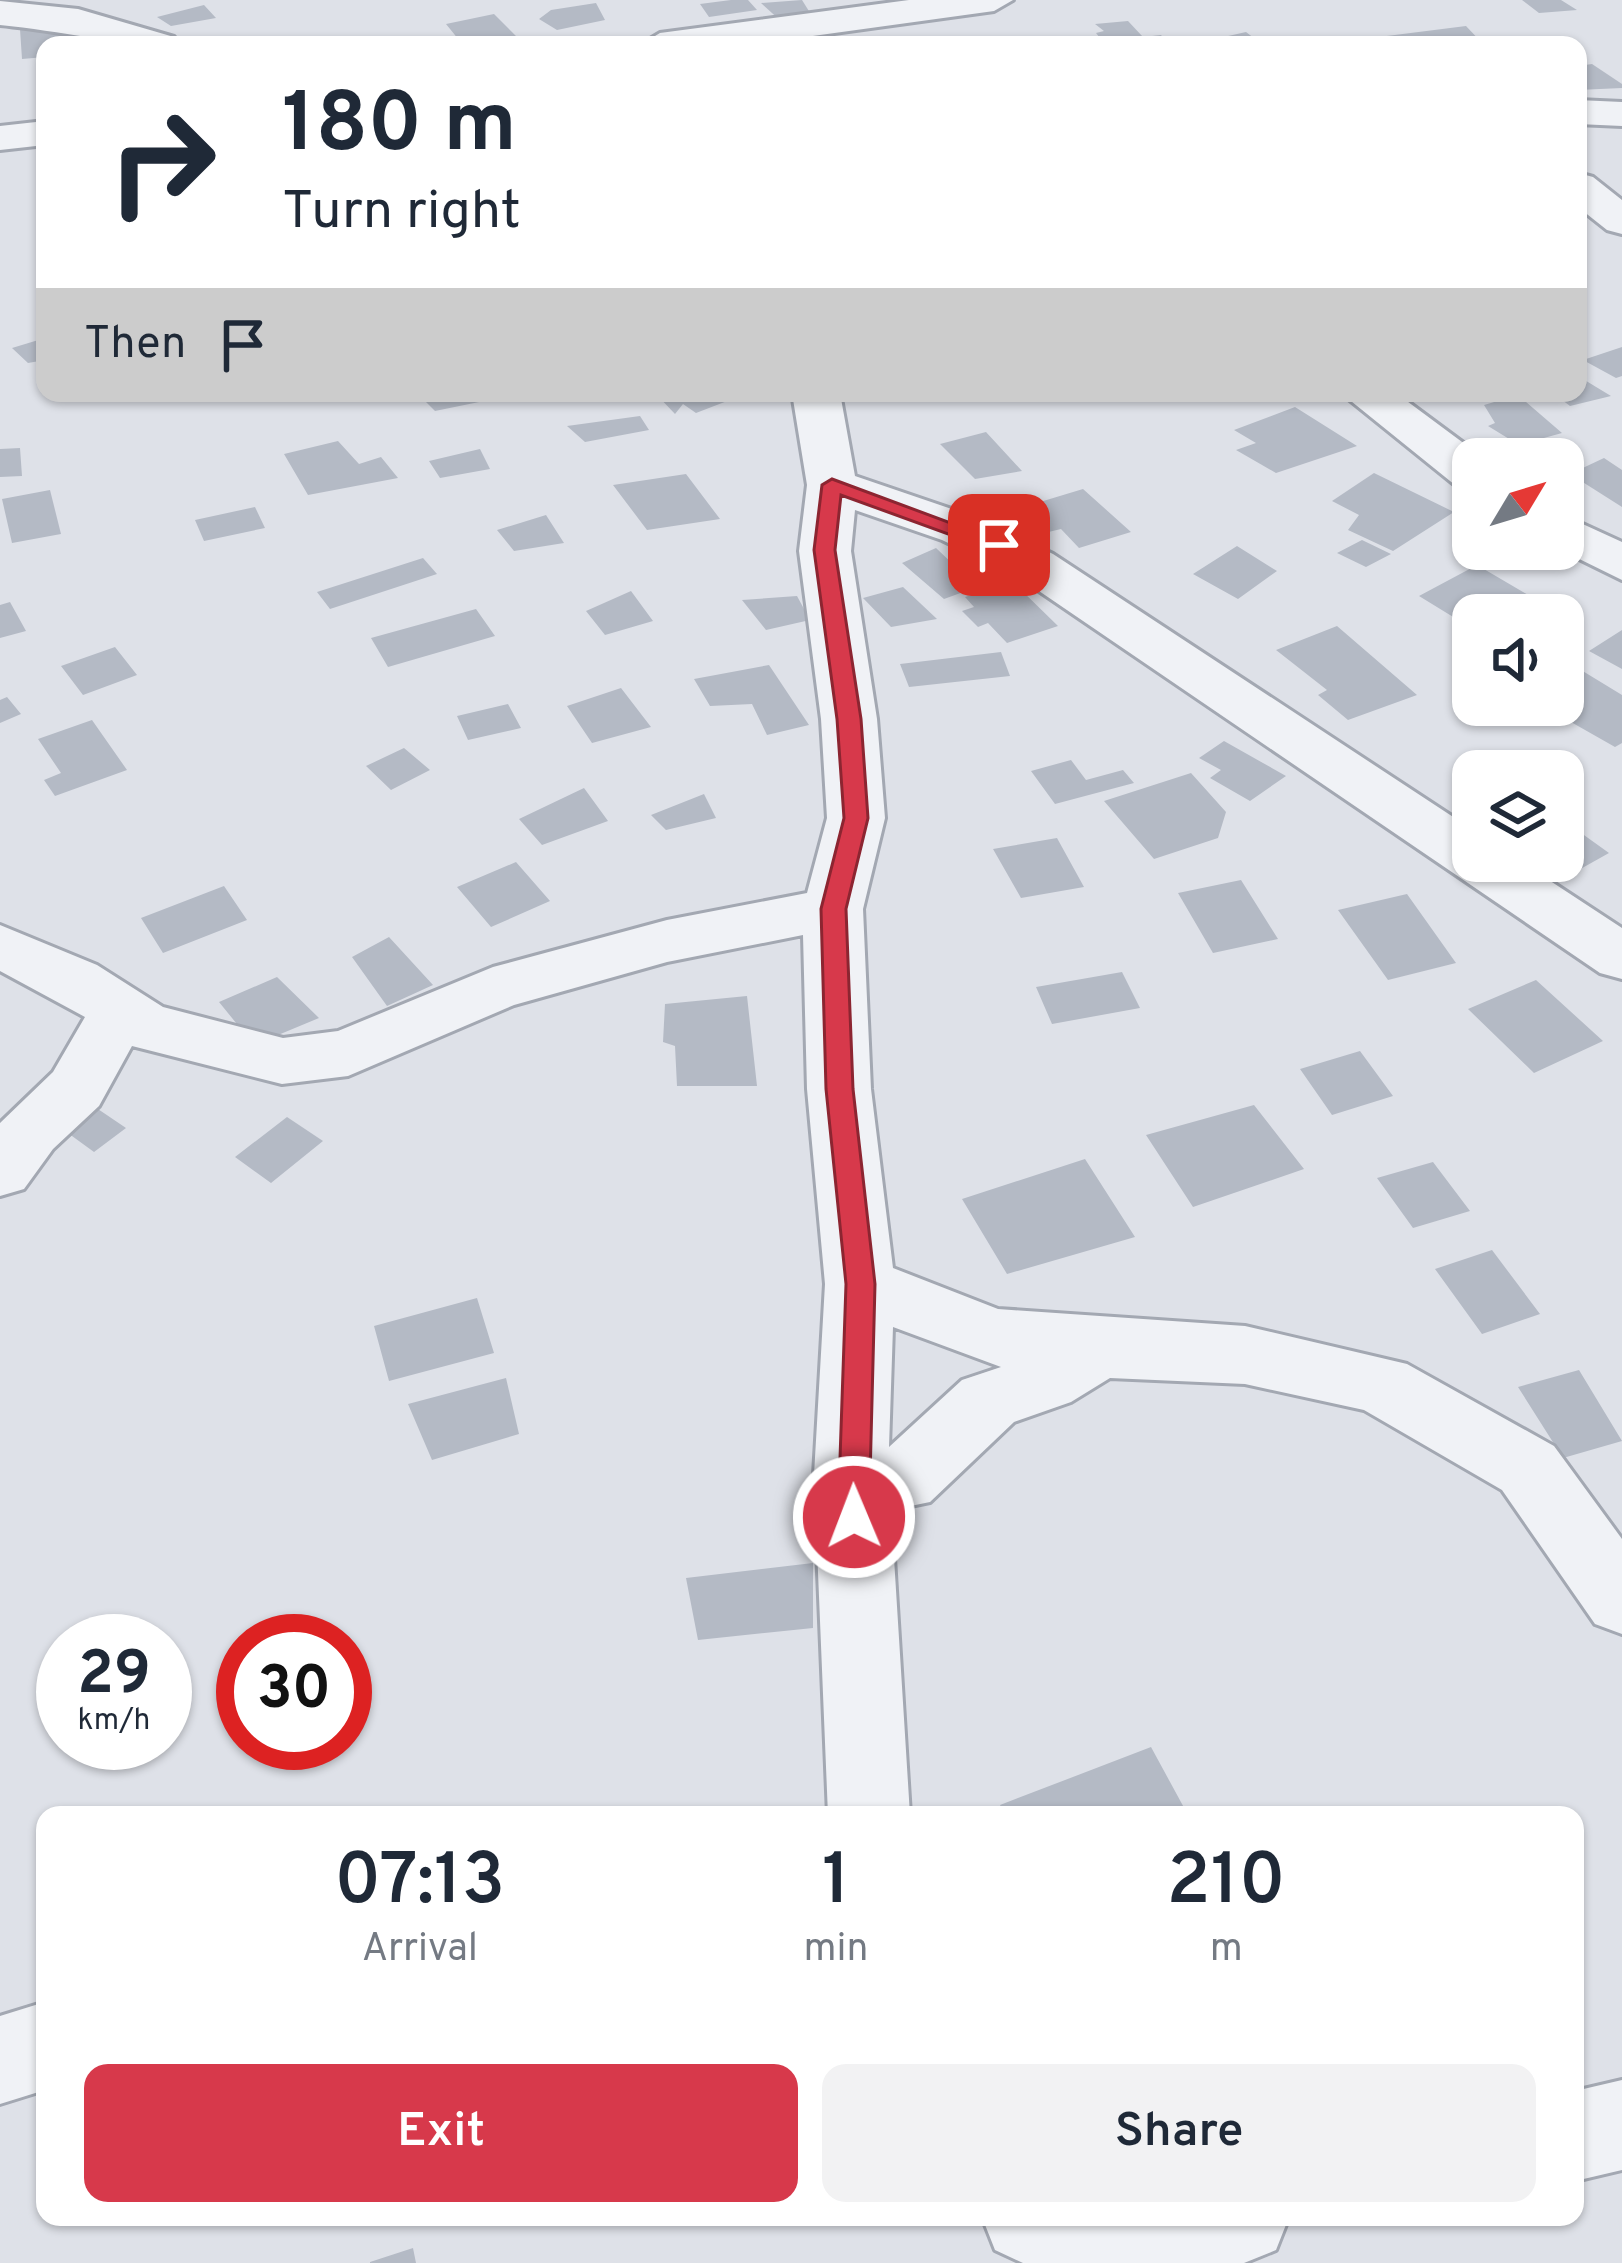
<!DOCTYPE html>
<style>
body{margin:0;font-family:Overpass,sans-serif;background:#f2f2f3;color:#1f2937;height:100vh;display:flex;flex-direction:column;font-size:45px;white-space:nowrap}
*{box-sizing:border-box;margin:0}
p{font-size:39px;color:#747a83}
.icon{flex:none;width:66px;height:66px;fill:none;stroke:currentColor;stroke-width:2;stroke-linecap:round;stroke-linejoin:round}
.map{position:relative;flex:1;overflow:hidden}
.drawer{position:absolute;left:36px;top:1806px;width:1548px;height:420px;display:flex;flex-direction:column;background:#fff;border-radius:24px;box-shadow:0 3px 9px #0004}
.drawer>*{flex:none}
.guide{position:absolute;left:36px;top:36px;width:1551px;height:366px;border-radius:24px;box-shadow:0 3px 9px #0004;background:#fff;color:#1f2937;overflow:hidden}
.needle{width:78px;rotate:52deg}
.fabs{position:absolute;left:1452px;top:438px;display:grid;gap:24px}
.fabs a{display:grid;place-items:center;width:132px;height:132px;border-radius:24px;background:#fff;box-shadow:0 3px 9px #0004;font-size:60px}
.speed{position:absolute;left:36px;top:1614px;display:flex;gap:24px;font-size:60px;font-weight:700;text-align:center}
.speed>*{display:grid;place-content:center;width:156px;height:156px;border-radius:50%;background:#fff;box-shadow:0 3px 9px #0004;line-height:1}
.speed small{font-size:30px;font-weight:400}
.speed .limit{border:18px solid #d22;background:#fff;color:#111}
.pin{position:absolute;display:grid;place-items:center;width:102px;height:102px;color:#fff;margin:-51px;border-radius:24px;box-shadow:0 6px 18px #0006}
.me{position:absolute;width:132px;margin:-66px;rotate:359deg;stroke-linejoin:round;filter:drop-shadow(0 0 9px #0008)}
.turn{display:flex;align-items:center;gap:42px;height:252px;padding:0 48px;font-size:54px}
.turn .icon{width:156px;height:156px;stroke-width:2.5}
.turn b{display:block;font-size:84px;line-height:102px}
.then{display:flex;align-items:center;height:114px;padding:0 48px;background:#0003;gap:24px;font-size:45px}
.eta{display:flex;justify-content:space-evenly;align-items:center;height:204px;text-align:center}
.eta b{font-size:72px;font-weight:600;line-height:84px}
.action{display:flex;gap:24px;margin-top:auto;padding:24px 48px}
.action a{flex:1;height:138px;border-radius:24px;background:#d7394b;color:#fff;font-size:48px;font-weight:600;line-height:138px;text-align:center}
.action a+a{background:#f2f2f3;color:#1f2937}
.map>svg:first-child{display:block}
</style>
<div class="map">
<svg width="1622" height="2263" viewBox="0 0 1622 2263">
<rect width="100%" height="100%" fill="#dee1e8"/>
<path fill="#b4bac5" d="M731,0H748L757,10L709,17L700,4Z
M802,0L812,16L782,22L761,3Z
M1522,0H1561L1577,10L1539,13Z
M596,3L605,20L557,30L539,19L551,10Z
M204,5L216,18L171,26L157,17Z
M494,14L522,42L463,45L446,24Z
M1128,21L1143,37L1161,35L1169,45H1140L1133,37L1103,42L1096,33L1104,31L1095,24Z
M58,22L71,45H45V57L22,59L20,29Z
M1466,26L1484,45H1379L1371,38Z
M1246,32L1263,45H1197V43Z
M1592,64L1622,84V88L1578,90V66Z
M45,338V360L28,363L12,348Z
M1622,347V376L1616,378L1583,360Z
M1578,376L1611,396L1570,406L1553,393H1578Z
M417,393H477L484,401L435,411Z
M655,393H748L696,413L683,404L675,414Z
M1518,395L1562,433L1519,445L1488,426L1495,423L1484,405Z
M1295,407L1357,446L1276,473L1236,450L1256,443L1234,430Z
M640,416L649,430L585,442L567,426Z
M986,432L1022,471L975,479L940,444Z
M338,441L359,464L381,457L398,478L308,495L284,454Z
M20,448L22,476L0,477V449Z
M480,449L490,469L440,478L429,461Z
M1604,458L1622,470V507L1570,474Z
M1374,473L1454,512L1393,551L1348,530L1359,515L1332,501Z
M686,474L720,519L647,530L613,485Z
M1083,489L1131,532L1079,548L1061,529L1032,536L1007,512Z
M50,490L61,534L12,543L2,499Z
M255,507L265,528L204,541L195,520Z
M546,515L564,543L514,551L497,530Z
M1362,540L1391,554L1366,567L1337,553Z
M1237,546L1277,571L1238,599L1193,574Z
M936,548L977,587L944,599L902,563Z
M423,558L437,574L330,609L317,592Z
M1477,565L1540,602L1473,615L1463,623L1419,596Z
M1013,582L1058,626L1007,643L988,623L978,627L962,611L974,607L965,597Z
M903,587L937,619L891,627L863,598Z
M631,591L653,621L605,635L586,611Z
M797,596L810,620L766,630L742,600Z
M10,602L26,631L0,638V605Z
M476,609L495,636L388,667L371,638Z
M1337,626L1417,695L1348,720L1318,695L1327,690L1276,650Z
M1622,630V669L1589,651Z
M115,647L137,675L83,695L61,666Z
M1001,652L1010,676L909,687L900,664Z
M769,665L809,725L767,735L752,704L710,706L694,679Z
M1581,670L1622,695V743L1615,747L1541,705H1563V682Z
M621,688L651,727L592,743L567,706Z
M7,697L21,714L0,723V700Z
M508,704L521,728L468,740L457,716Z
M92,720L127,770L55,796L44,780L61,773L38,739Z
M1224,741L1286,776L1250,801L1210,778L1221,770L1199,758Z
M404,748L430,770L391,790L366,766Z
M1071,760L1086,780L1123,770L1134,783L1055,804L1031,771Z
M1191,773L1226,812L1218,838L1154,859L1104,801Z
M584,788L608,821L542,845L519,819Z
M704,794L716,818L666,830L651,815Z
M1563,820L1609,853L1543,890L1506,861H1563Z
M1057,838L1084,887L1021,898L993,849Z
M516,862L550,901L491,927L457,887Z
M1241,880L1278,939L1213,953L1178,893Z
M224,886L247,920L163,953L141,918Z
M1407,894L1456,963L1388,980L1338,910Z
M389,937L433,985L387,1006L352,957Z
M1122,972L1140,1008L1052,1024L1036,987Z
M277,977L319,1018L254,1045L219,1002Z
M1536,980L1603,1041L1534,1073L1468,1009Z
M747,996L757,1086H677L675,1046L663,1042L665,1004Z
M1360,1051L1393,1096L1332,1115L1300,1069Z
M92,1105L126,1128L94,1152L61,1128Z
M1254,1105L1304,1169L1193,1207L1146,1135Z
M287,1117L323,1141L271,1183L235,1157Z
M1085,1159L1135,1237L1007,1274L962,1199Z
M1433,1162L1470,1211L1413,1228L1377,1178Z
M1492,1250L1540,1314L1482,1334L1435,1269Z
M477,1298L494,1353L389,1381L374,1326Z
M1579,1370L1622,1441L1563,1458L1518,1387Z
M506,1378L519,1434L432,1460L408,1404Z
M813,1563V1628L698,1640L686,1578Z
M1151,1747L1188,1815H1005L1000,1805Z
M413,2248L416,2263H370V2262Z"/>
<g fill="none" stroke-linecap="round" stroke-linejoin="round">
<defs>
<path id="minor" d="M909,0H1013L994,11L747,45H640L660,33Z
M0,1L78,9L174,37L180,45C118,45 61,31 0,25Z
M1578,100L1622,102V126L1578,124Z
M45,121V145L0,150V126Z
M1578,173L1593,177L1622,200V234L1607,230L1578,207Z
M792,393H840L855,476L978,518L1053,554L1473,830V861H1520L1622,928V979L1600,973L1017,576L942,540L855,510L851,551L877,719L885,818L863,909L871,1089L893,1268L998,1309L1245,1326L1407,1364L1554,1446L1622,1539V1634L1595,1624L1502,1490L1364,1410L1245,1384L1110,1378L1071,1402L1014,1422L930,1502L891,1510L910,1815H828L814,1475L825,1284L807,1089L803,935L667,962L514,1005L348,1076L282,1084L132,1046L99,1106L53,1149L24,1189L0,1196V1123L53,1072L85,1017L0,971V925L97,965L163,1007L283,1038L338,1031L493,967L667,920L807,893L827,818L821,719L799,551L807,485ZM893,1327L1001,1367L962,1380L889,1447Z
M1341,393H1396L1485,459H1473V489L1455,485Z
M1563,515L1622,542V580L1559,549Z
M45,2002V2090L0,2104V2016Z
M1622,2080V2170L1575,2181V2091Z
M982,2217H1289L1276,2250L1244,2263H1023L995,2250Z"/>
</defs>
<use href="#minor" stroke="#a3a8b2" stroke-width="6"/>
<use href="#minor" fill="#f0f2f6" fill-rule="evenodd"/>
</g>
<path fill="#d7394b" stroke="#8c2531" stroke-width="3" d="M832,479L1010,545L992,550L841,495L835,550L861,719L868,818L846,909L853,1089L875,1284L869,1517L854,1531L838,1517L846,1284L826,1089L821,909L844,818L837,719L814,550L822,485Z"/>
</svg>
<div class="fabs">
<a><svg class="needle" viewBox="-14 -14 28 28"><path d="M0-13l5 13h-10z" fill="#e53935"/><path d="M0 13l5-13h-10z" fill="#747a83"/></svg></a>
<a><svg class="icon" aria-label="sound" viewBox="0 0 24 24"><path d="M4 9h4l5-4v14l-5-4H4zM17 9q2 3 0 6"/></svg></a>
<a><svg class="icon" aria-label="layers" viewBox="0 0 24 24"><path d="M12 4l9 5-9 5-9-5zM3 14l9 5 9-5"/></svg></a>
</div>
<div class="speed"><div>29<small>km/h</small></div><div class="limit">30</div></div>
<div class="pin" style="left:999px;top:545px;background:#d93025"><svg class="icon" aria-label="arrive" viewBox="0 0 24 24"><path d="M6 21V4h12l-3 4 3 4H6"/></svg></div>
<svg class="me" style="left:854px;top:1517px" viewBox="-20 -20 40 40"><circle r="17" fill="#d7394b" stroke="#fff" stroke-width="3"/><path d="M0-11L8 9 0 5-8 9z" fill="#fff"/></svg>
<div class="guide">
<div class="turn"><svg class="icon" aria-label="right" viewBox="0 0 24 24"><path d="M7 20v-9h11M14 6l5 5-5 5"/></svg><div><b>180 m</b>Turn right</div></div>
<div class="then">Then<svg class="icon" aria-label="arrive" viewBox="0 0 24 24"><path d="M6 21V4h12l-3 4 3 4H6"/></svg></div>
</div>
<section class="drawer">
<div class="eta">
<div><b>07:13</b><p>Arrival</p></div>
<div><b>1</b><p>min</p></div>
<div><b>210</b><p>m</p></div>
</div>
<div class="action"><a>Exit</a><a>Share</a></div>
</section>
</div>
